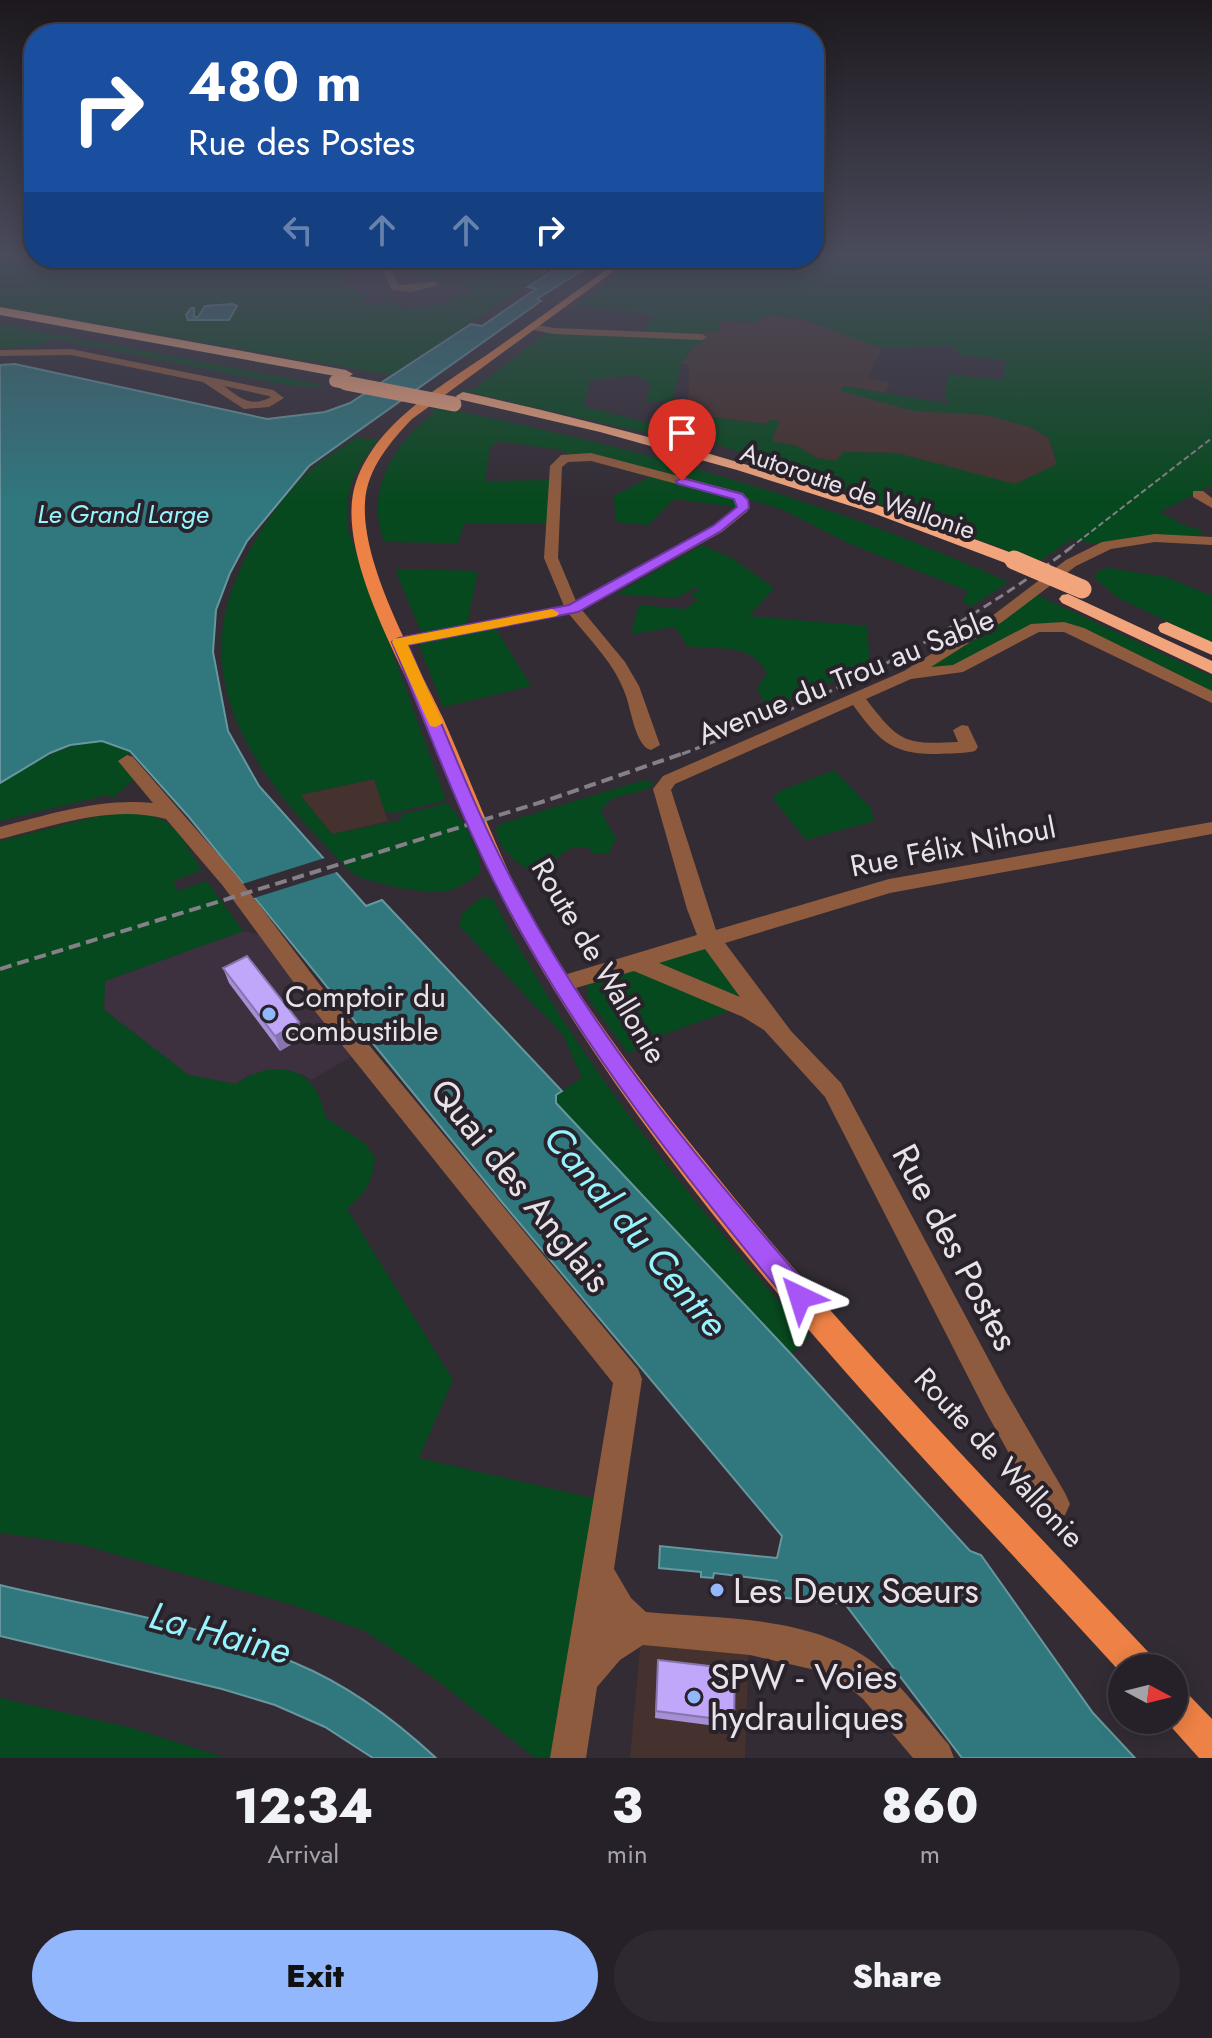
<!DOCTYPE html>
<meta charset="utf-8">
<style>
body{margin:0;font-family:Jost,sans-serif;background:#2e2930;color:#f1f3f6;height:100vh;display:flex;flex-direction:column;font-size:30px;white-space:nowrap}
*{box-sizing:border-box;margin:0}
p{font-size:26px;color:#a4a3a8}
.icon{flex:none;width:44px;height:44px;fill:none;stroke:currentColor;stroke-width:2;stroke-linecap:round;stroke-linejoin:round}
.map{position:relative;height:1758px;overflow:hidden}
.drawer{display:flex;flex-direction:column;background:#262128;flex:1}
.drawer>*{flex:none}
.guide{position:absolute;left:24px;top:24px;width:800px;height:244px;border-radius:32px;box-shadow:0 4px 20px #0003,0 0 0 2px #423e45;background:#1a4fa0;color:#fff;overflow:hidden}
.needle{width:52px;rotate:97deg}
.controls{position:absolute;left:1108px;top:1654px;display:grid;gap:16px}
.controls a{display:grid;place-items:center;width:80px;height:80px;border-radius:50%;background:#262128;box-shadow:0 4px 20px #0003,0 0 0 2px #423e45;font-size:40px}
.pin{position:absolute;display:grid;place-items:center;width:68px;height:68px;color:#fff;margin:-82px -34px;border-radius:50% 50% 50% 0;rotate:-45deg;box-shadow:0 0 8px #0007}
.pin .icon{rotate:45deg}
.me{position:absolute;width:88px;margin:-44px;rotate:319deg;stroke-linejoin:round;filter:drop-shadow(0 0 6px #0008)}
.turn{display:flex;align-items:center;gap:28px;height:168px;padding:0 32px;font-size:36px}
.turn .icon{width:104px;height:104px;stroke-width:2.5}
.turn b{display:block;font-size:56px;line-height:68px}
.lanes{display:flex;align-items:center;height:76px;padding:0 32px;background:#0003;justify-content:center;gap:40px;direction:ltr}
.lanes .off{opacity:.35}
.eta{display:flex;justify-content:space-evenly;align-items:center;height:136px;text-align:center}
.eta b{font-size:48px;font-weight:800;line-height:56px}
.primary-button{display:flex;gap:16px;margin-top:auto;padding:16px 32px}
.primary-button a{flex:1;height:92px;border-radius:48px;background:#92b7fd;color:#111;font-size:32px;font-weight:800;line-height:92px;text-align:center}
.primary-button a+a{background:#2e2930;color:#f1f3f6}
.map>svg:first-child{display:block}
</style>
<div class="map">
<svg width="1212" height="1758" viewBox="0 0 1212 1758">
<rect width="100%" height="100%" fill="#332c35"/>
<path fill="#3d3140" d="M243,931L273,938L361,1051L311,1080L302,1074L248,1075L236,1084L189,1075L104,1010L105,981Z"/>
<path fill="#45312e" d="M770,315L806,320L882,347L868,378L890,383L885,393L844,386L841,391L987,415L1030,427L1049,438L1057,464L1015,485L897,453L845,452L836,461L817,458L797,446L774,442L772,439L779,421L766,424L688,414L689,365L681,364L695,346H701L703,331L719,321L753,323L761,316Z
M374,779L388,821L332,834L300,795Z
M642,1628L749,1640L745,1758H630Z"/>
<path fill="#07491e" d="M0,255H34V258H344L336,273L345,278L340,282L342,287L356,288V293L369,294L360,301L377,306L390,299L396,306L407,309L444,304L443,301C456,298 463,293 475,289L450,283L484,274C472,268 457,268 442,273L444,280L437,282L418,271L422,268L415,264L388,267L382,259L480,258L473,259L468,264L540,268L547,272L391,375L0,307Z
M814,255H1212V485L1160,512L1183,525L1201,530L1202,533L1198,537L1107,545L1071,540L1038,562L839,488L842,485L675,431L688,414L766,424L769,420L780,421L772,439L774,442L797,446L817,458L836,461L844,452L897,453L1015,484L1057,464L1049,438L1030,427L987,415L913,411L840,391L844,386L951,404L945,398L948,374L1002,380L1006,361L958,354L954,347C931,344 908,349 885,347C852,345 783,296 754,323L719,321V332H703L701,346H694L681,364L672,403L646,401L651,384L634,375L590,380L584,407L655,424L665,430L667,438L460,390L474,389L549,330L643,333L654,315L577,306L639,258H814Z
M0,324L323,385L314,387L283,384L55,339L44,344L0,349Z
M433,408C483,414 533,428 582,439C728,474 872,520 1008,582L971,607L962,601L968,591L850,544L781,509L741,497L743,508L674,499L648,525L616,522L614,496L653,475L573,456L561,450L498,441L490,448L485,481L554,480L553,523H464L458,543L384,542C365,491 393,444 433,414Z
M355,438L379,439C355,469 343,490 348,530L446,800L394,813L385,812L374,779L300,795L332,834L402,820L401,815L447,803C463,821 482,849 480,873C471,880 459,888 448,891C434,896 366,883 354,874C343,866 334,854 324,844C270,788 211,712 223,626C230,572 271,506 311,470C324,458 341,448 355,438Z
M702,545L732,558L774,588L749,616L867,626L870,665L768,709L757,688L767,674C753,642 716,650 687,646L675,627L631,634L639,605L685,609L699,599L690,595L699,589L695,587L677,598L616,594Z
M1109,568L1166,577L1212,596V643L1118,598L1094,577L1100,570Z
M395,569L478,571L466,629L493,624L531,686L443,707L417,639L423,637Z
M1037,595L1212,677V698L1134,658L1049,626L974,661L907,675Z
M102,741L131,752L122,758L139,775L113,798L107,795L0,821V783C35,764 61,743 102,741Z
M834,770L871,808L874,821L806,840L773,799L778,792Z
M644,780L655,783C639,799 612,788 601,812L616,838L609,853H592L589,848C568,845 567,852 552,861C545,865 534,866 526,869C512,858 499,848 496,830L500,824Z
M119,811C174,815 174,826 202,870L173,881L178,891L207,881L243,931L105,981L104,1010L189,1075L236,1084C274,1057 318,1066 325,1117L366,1144L375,1158C372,1185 366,1191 347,1209L453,1380L419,1458L606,1501L568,1758H535L434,1678L365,1631L296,1606L79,1544L0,1533V841Z
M487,897L493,899C576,1062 691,1199 809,1337L791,1354L556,1103V1095L582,1078L563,1035L460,927L461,914L481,898Z
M705,946L741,993V1007L657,1037L654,1043L657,1048L628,1053L588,998L587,986L592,979Z
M0,1698L132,1728L226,1758H0Z"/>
<path fill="#30777e" stroke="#67979e" stroke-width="2" d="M571,258H602L537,299L541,301L309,466L247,541L230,573L216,610L213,652L228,731L259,786L366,906L382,900L562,1091L556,1095V1103L791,1354L970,1551L981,1555L1093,1713L1135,1758H962L845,1604L777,1597V1581L714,1573L713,1578L701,1577V1572L659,1568L660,1546L777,1558L782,1536L501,1201L189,817L130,751L102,741L70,745L50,753L0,783V365L15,364L267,419L325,412L350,403L471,324L482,326L536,289L528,287Z
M232,304L237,306L229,320H188L186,315L191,308H194V317H198L205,306Z
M0,1585C95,1608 207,1625 295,1663C348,1685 394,1719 436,1758H373L325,1727L275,1705L222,1689L0,1636Z"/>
<path fill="#332c35" d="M328,857L340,871L251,899L239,885Z"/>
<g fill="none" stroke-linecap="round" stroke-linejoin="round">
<path fill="#8f5b3f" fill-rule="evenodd" d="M377,258H385L398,285L435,282L440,285L411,292L392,290Z
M553,258H563L544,273H538V269Z
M532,324L554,328L702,334L707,337L702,340L554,334L528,329V325Z
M71,349L273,390L284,398L269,407L244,409L203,382L71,355L0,356V350ZM224,386L269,396L271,397C251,408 240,398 224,386Z
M591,453L743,493L749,500L748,511L722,532L582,610L625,662L639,686L660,745L651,750C636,747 631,710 626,696C616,665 590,640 569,614L399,647L391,642L399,637L564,606L544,558L550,466L561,455ZM591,461L733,499L736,507L712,526L576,601L558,558L562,467L568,462Z
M1193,491H1203L1212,498V508L1193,497Z
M1155,534L1212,537V545L1155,542L1111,549L1076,566L1002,622L931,667L953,665L1031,624L1064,622L1084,628L1212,691V703L1064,632H1039L963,672L911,679L866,699C899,742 904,745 958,742L953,730L962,725L968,726L978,747L975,751C963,754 949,753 937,754C891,755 878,739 853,705L675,784L671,790L716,930L889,879L1212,822V834L890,893L725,943L791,1031L841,1083L1005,1390L1065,1493L1070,1504L1065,1515L1054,1520L1043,1515L985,1410L825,1097L764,1030L743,1017L634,971L562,992L554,990L551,984L554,978L697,935L687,909L653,789L663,776L904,671L992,616L1066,560L1102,542ZM705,949L740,997L659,963Z
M127,755L133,757L237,876L330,998L638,1369L642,1379L614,1569L631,1598L646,1612C720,1619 812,1615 874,1663C903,1686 925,1717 949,1745L954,1758H913L863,1699L840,1680L824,1672L750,1655L643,1645L620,1660L597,1687L586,1758H550L613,1383L314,1010L223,886L166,819C111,804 54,826 0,839V827C51,814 100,798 153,803L118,761Z"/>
<path fill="#ee8246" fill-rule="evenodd" d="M622,258H632L412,419C390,442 367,469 365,502C361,566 416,660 443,718C466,770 486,823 510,875C562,978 634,1074 707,1164C845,1337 1001,1495 1152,1656L1157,1668H1122V1674C907,1438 673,1206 516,925C477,854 452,777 418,703C392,646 335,544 356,482C378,419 446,384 498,347C539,318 581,288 622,258Z
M1174,1687L1186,1692L1212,1719V1758H1199L1165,1720H1174Z"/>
<path fill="#f2a57d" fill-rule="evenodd" d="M0,307L346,370L353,374L346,378L0,315Z
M463,392C653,434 838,487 1020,556L1023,560L1014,565L1008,564L873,513L737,470L600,432L458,399L456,396Z
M1068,594L1212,661V674L1062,603L1059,599L1062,595Z
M1167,622L1212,642V655L1160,632L1158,628L1160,624Z"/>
<path stroke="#857f87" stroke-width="2" stroke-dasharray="6 3" stroke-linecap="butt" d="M1070,548L1212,438"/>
<path stroke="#857f87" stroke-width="3" stroke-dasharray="9 5" stroke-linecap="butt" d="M682,754C822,701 953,636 1073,546"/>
<path stroke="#857f87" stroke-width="4" stroke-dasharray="12 6" stroke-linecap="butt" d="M0,969L548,800L687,752"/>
<path stroke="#f2a57d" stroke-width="12" d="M335,381L356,385"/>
<path stroke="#f2a57d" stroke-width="15" d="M346,383L454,404"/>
<path stroke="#f2a57d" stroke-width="19" d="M1014,560L1082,589"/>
</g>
<path fill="#a590d6" d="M223,968L304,1037L280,1051L229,983Z
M658,1660L734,1721L731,1728L655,1718Z"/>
<path fill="#8675ae" d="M299,1022L304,1037L280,1051L275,1036Z"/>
<path fill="#c0a7f9" stroke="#8675ae" stroke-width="2" d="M247,956L299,1022L275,1036L223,968Z
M658,1660L735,1669L734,1721L656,1711Z"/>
<linearGradient id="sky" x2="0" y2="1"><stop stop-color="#1c181d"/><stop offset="0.51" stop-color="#4a4b5c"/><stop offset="1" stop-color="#4a4b5c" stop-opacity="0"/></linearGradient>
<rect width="1212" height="501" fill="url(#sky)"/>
<path fill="#a855f7" stroke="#6d37a1" stroke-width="2" d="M682,478L742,494L748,500L749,508L721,531L578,612L408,645C445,729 477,818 522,899C599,1042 703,1166 809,1288L812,1297L809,1305L800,1309L791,1305C685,1177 581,1047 503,899C460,817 428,728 392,642L399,638L569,605L713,526L737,507L734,499L678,484L676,481Z"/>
<path fill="#f59e0b" d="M552,609L559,613L557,616L408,645L443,723L436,727L430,726L392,642L394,639Z"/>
<g fill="#92b7fd" stroke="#29222b" stroke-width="3">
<circle cx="269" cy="1014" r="8"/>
<circle cx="717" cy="1590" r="8"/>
<circle cx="694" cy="1697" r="8"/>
</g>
<g text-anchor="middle" stroke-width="8" stroke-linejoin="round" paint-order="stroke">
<g font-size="26" fill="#e8e3e9" stroke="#29222b">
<text transform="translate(858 491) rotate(19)" y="9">Autoroute de Wallonie</text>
</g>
<g font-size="26" font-style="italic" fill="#97f3fd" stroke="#29222b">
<text x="123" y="523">Le Grand Large</text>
</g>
<g font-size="30" fill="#e8e3e9" stroke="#29222b">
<text transform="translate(846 677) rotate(-22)" y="10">Avenue du Trou au Sable</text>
<text transform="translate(953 847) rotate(-11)" y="10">Rue Félix Nihoul</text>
<text transform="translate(599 961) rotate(59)" y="10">Route de Wallonie</text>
<text transform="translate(999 1458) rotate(47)" y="10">Route de Wallonie</text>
</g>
<g font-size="30" fill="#e8e3e9" stroke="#29222b" text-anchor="start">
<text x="285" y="1007">Comptoir du<tspan x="285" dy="34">combustible</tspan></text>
</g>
<g font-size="36" fill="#e8e3e9" stroke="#29222b">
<text transform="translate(521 1185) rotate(51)" y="13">Quai des Anglais</text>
<text transform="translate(956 1247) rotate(62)" y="13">Rue des Postes</text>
</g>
<g font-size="36" fill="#e8e3e9" stroke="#29222b" text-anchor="start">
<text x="733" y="1603">Les Deux Sœurs</text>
<text x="710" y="1689">SPW - Voies<tspan x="710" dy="41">hydrauliques</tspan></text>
</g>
<g font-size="38" font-style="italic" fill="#97f3fd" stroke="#29222b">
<text transform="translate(636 1231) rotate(50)" y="13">Canal du Centre</text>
<text transform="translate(220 1633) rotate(15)" y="13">La Haine</text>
</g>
</g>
</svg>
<div class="controls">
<a><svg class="needle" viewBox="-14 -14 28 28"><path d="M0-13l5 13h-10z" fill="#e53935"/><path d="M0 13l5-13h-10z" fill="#a4a3a8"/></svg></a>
</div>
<div class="pin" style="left:682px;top:481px;background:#d93025"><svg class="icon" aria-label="arrive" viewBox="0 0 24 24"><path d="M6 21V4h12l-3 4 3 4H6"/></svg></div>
<svg class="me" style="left:800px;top:1297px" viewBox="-20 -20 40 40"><path d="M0-17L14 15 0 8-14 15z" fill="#a855f7" stroke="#fff" stroke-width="4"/></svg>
<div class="guide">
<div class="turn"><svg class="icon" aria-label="right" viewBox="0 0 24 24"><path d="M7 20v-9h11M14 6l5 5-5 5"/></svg><div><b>480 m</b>Rue des Postes</div></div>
<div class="lanes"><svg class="icon off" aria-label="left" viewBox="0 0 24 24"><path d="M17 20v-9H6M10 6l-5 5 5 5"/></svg><svg class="icon off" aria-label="ahead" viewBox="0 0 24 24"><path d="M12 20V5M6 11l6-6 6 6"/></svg><svg class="icon off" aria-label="ahead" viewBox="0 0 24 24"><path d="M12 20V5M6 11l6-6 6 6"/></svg><svg class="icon" aria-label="right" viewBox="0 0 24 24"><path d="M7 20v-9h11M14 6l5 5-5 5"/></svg></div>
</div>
</div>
<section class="drawer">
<div class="eta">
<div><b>12:34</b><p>Arrival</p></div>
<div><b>3</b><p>min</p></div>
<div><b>860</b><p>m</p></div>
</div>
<div class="primary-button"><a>Exit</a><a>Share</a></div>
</section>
